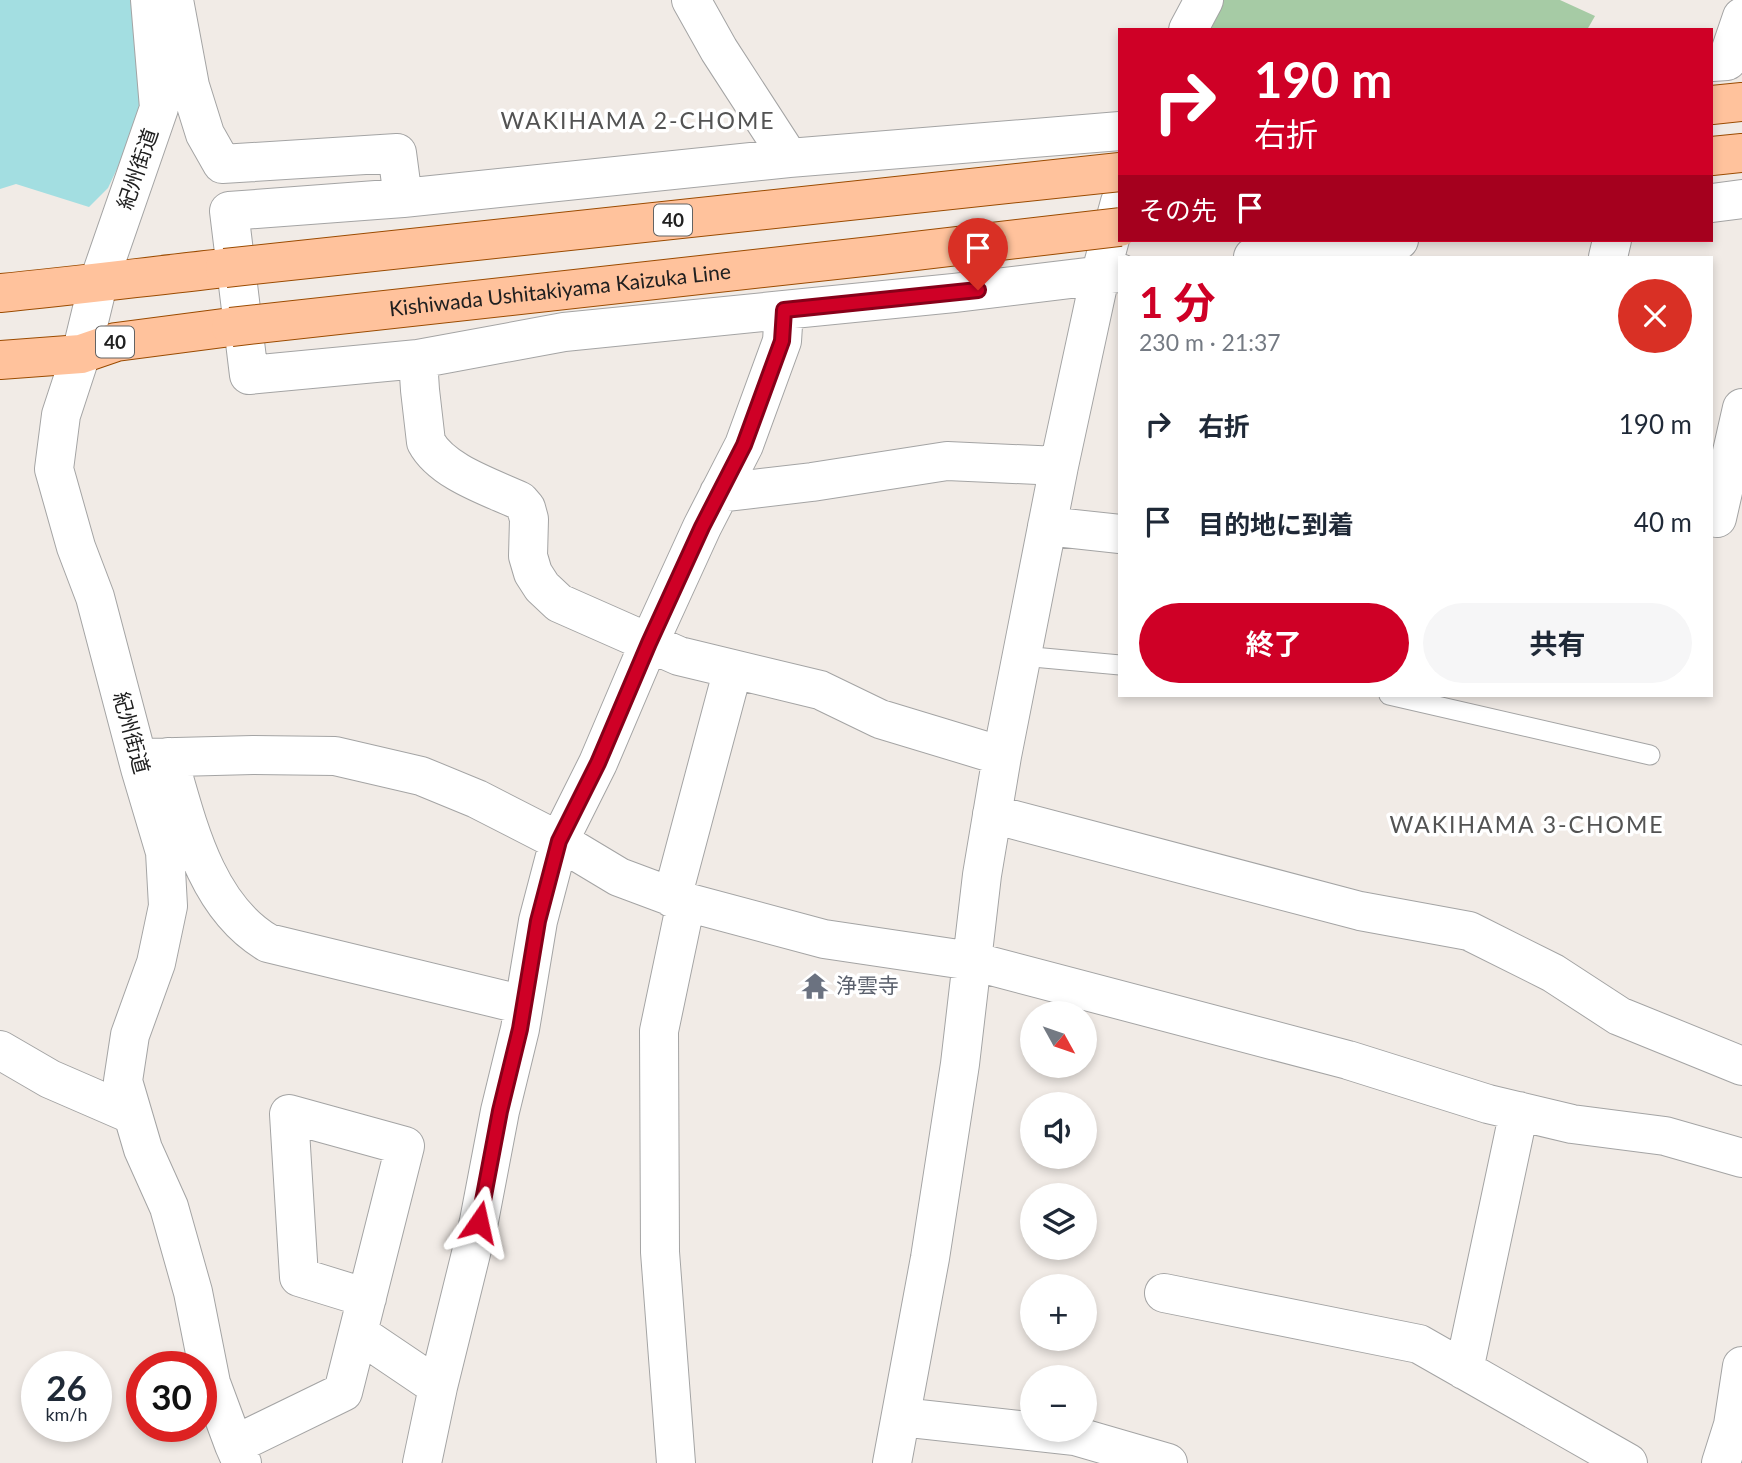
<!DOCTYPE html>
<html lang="ja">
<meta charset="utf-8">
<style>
body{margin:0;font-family:Lato,"Noto Sans JP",sans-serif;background:#f6f6f7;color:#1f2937;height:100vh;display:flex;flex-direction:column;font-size:26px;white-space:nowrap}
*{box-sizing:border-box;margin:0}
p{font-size:23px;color:#747a83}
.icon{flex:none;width:38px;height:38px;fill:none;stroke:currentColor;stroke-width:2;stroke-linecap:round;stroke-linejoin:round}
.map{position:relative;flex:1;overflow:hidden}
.side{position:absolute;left:1118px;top:256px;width:595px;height:441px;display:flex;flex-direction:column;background:#fff;border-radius:0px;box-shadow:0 4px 10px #0003}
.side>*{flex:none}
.guide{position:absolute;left:1118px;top:28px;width:595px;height:214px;border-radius:0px;box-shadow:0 4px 10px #0003;background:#cf0026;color:#fff;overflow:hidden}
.needle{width:46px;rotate:130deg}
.tools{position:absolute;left:1020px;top:1001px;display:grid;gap:14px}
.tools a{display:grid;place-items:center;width:77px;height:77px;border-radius:50%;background:#fff;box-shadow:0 4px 10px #0003;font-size:35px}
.speed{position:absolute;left:21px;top:1351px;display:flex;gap:14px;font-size:35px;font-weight:700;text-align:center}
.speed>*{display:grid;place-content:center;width:91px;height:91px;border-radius:50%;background:#fff;box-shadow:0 4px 10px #0003;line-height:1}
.speed small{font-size:18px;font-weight:400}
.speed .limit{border:10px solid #d22;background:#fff;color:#111}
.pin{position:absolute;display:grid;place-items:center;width:60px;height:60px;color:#fff;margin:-72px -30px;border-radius:50% 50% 50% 0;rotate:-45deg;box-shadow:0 0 7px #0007}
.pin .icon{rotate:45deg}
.me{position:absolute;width:77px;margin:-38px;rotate:11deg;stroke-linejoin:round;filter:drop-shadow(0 0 5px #0008)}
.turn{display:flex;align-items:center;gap:24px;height:147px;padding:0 21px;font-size:32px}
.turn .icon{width:91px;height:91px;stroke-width:2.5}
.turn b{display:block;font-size:49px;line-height:60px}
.then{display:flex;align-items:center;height:66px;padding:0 21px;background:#0003;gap:14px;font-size:26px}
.round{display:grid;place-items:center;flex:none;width:74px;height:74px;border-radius:37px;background:#f6f6f7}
.summary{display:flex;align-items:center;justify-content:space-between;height:119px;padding:0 21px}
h1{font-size:42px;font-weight:700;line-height:52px;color:#cf0026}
.cta{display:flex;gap:14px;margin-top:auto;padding:14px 21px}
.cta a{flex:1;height:80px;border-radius:42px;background:#cf0026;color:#fff;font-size:28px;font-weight:700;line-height:80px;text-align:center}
.cta a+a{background:#f6f6f7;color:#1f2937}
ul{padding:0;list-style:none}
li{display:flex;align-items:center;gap:21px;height:98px;padding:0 21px}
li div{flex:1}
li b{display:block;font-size:26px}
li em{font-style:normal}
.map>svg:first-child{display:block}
</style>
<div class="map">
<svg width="1742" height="1463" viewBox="0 0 1742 1463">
<rect width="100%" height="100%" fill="#f1ebe6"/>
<path fill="#a6cba5" d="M1212,0H1560L1595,16L1587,30H1196Z"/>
<path fill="#a3dee1" d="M0,0H132L145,80L131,139L108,188L89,207L16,184L0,189Z"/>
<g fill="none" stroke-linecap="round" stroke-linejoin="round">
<defs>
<path id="lane" d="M1022,656L1120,665
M1389,695L1650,755"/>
<path id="street" d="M150,0L159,108L98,284L81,354L61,415L54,469L76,547L95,597L140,768L165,852L168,906L156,963L130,1035L123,1081L143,1149L169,1207L193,1292L211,1383L234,1445L242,1463
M174,0L190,86L205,134L222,164L397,153L403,198
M691,0L719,50L789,158L1120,131
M1188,30L1204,0
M1712,62L1727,61L1742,17
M789,158L403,198L229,211L249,375L418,359L564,332L954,293L1120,273
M1712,203L1742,199
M1253,257L1399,240
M1608,257L1612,240
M418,359L420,390L426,442C442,472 490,487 520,501L526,508L529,519L528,556L533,573L542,587L559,603L679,656L820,690L880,719L1002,756
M719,493L812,482L947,461L1059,466
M1712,517L1717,518L1742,408
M1047,526L1120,534
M168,757C187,822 205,906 268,943L524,1005
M138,758L253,755L335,756L421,776L477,799L559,841L619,877L686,902L824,939L972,961L1348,1060L1488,1104L1572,1124L1665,1136L1742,1158
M992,814L1360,911L1469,931L1553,973L1619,1016L1742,1066
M672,898L733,669
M0,1050L50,1079L133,1115
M1164,1293L1419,1344L1628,1463
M358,1333L438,1387
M1464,1370L1519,1111
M901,1417L1075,1436L1168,1463
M234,1445L343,1392L405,1146L289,1114L299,1277L367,1298
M422,1463L438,1387L479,1221L500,1111L520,1029L538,921L559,841L598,763L649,643L702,527L744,445L782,341L784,310
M676,1463L660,1252L659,1031L686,902
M892,1463L930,1258L960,1064L982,875L1002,756L1059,466L1100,276L1120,202
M1721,1463L1733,1425L1742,1366"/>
<path id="primary" d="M1712,105L1742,102
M1712,156L1742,153
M0,293C75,286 150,276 225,268
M0,360L81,354L116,342L231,327"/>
</defs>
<use href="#lane" stroke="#a4a4a4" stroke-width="21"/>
<use href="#street" stroke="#a4a4a4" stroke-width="40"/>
<use href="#primary" stroke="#9b4b00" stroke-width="40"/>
<use href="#lane" stroke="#fff" stroke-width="19"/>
<use href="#street" stroke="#fff" stroke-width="38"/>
<use href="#primary" stroke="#ffc29c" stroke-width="38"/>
<defs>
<g id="primary-bridge">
<path d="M225,268L1120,172"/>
<path id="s1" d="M231,327L881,255L1120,227"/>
</g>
</defs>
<use href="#primary-bridge" stroke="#9b4b00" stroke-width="40" stroke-linecap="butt"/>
<use href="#primary-bridge" stroke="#ffc29c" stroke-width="38"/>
</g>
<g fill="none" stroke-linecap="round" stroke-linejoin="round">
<defs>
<path id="route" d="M479,1222L500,1111L520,1029L538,921L559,841L598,763L649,643L702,527L744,445L782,341L784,310L978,290"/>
</defs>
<use href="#route" stroke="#870019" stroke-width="18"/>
<use href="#route" stroke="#cf0026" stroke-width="12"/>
</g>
<defs>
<symbol id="temple-bare" viewBox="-9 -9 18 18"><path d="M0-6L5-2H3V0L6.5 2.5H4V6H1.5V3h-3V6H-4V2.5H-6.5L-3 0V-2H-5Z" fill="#6b7280" stroke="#fff" stroke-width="2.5" paint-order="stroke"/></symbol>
</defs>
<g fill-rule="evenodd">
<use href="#temple-bare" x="796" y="967" width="38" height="38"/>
</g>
<g text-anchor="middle" stroke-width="7" stroke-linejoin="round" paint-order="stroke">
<g fill="#fff" stroke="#636363" stroke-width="2">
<rect x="654" y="204.5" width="38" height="31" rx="5"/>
<rect x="96" y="326.5" width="38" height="31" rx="5"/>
</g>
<g font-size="19" font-weight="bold" fill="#202020">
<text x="673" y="227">40</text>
<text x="115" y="349">40</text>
</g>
<g font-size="21" fill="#202020" stroke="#fff">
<text transform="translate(138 169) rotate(-71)" y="7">紀州街道</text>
<text dy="7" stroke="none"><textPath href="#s1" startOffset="331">Kishiwada Ushitakiyama Kaizuka Line</textPath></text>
<text transform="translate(131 733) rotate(75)" y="7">紀州街道</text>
</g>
<g font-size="21" fill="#5b616d" stroke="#fff" text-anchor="start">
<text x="836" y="993">浄雲寺</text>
</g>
<g font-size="23" letter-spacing="2" fill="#535353" stroke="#fff">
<text x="638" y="129">WAKIHAMA 2-CHOME</text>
<text x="1527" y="833">WAKIHAMA 3-CHOME</text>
</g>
</g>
</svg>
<div class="tools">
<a><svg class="needle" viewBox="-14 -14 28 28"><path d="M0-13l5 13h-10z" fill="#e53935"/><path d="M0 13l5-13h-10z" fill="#747a83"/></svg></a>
<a><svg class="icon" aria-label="sound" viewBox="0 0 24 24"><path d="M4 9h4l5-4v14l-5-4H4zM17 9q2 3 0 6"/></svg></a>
<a><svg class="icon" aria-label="layers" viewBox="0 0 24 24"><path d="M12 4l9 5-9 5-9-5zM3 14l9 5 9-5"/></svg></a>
<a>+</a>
<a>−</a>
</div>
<div class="speed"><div>26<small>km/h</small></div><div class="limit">30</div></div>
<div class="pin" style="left:978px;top:290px;background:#d93025"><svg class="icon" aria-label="arrive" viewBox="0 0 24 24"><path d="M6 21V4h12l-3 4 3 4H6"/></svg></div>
<svg class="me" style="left:479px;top:1222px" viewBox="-20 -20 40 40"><path d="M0-17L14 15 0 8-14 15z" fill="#cf0026" stroke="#fff" stroke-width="4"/></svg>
<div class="guide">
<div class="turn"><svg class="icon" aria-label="right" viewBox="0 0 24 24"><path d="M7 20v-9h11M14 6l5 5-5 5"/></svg><div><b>190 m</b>右折</div></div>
<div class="then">その先<svg class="icon" aria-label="arrive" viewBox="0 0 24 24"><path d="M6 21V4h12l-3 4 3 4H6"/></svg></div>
</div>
<section class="side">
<div class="summary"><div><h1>1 分</h1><p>230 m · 21:37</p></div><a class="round" style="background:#d93025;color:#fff"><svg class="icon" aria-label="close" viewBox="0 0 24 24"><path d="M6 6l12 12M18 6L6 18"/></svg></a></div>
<ul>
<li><svg class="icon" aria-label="right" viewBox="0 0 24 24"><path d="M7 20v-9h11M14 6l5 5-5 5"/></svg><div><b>右折</b></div><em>190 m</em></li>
<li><svg class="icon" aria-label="arrive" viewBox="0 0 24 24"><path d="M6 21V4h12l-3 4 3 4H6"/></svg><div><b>目的地に到着</b></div><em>40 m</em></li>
</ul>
<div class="cta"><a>終了</a><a>共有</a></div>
</section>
</div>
